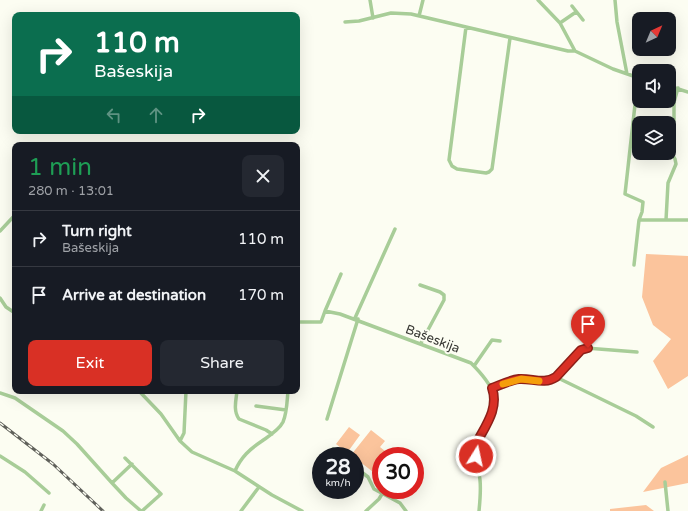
<!DOCTYPE html>
<meta charset="utf-8">
<style>
body{margin:0;font-family:"Varela Round",sans-serif;background:#242831;color:#f1f3f6;height:100vh;display:flex;flex-direction:column;font-size:15px;white-space:nowrap}
*{box-sizing:border-box;margin:0}
p{font-size:13px;color:#9ea1a6}
.icon{flex:none;width:22px;height:22px;fill:none;stroke:currentColor;stroke-width:2;stroke-linecap:round;stroke-linejoin:round}
.map{position:relative;flex:1;overflow:hidden}
.side{position:absolute;left:12px;top:142px;width:288px;height:252px;display:flex;flex-direction:column;background:#171b24;border-radius:8px;box-shadow:0 4px 16px #0002}
.side>*{flex:none}
.banner{position:absolute;left:12px;top:12px;width:288px;height:122px;border-radius:8px;box-shadow:0 4px 16px #0002;background:#0b6e4f;color:#fff;overflow:hidden}
.needle{width:26px;rotate:44deg}
.tools{position:absolute;left:632px;top:12px;display:grid;gap:8px}
.tools a{display:grid;place-items:center;width:44px;height:44px;border-radius:8px;background:#171b24;box-shadow:0 4px 16px #0002;font-size:20px}
.speed{position:absolute;left:312px;top:447px;display:flex;gap:8px;font-size:20px;font-weight:700;text-align:center}
.speed>*{display:grid;place-content:center;width:52px;height:52px;border-radius:50%;background:#171b24;box-shadow:0 4px 16px #0002;line-height:1}
.speed small{font-size:10px;font-weight:400}
.speed .limit{border:6px solid #d22;background:#fff;color:#111}
.pin{position:absolute;display:grid;place-items:center;width:34px;height:34px;color:#fff;margin:-41px -17px;border-radius:50% 50% 50% 0;rotate:-45deg;box-shadow:0 0 4px #0007}
.pin .icon{rotate:45deg}
.me{position:absolute;width:44px;margin:-22px;rotate:10deg;stroke-linejoin:round;filter:drop-shadow(0 0 3px #0008)}
.turn{display:flex;align-items:center;gap:14px;height:84px;padding:0 16px;font-size:18px}
.turn .icon{width:52px;height:52px;stroke-width:2.5}
.turn b{display:block;font-size:28px;line-height:34px}
.lanes{display:flex;align-items:center;height:38px;padding:0 16px;background:#0003;justify-content:center;gap:20px;direction:ltr}
.lanes .off{opacity:.35}
.round{display:grid;place-items:center;flex:none;width:42px;height:42px;border-radius:8px;background:#242831}
.head{display:flex;align-items:center;justify-content:space-between;height:68px;padding:0 16px}
h1{font-size:24px;font-weight:600;line-height:30px;color:#1e9e55}
.button{display:flex;gap:8px;margin-top:auto;padding:8px 16px}
.button a{flex:1;height:46px;border-radius:8px;background:#d93025;color:#fff;font-size:16px;font-weight:600;line-height:46px;text-align:center}
.button a+a{background:#242831;color:#f1f3f6}
ul{padding:0;list-style:none}
li{display:flex;align-items:center;gap:12px;height:56px;padding:0 16px;border-top:1px solid #363941}
li div{flex:1}
li b{display:block;font-size:15px}
li em{font-style:normal}
.map>svg:first-child{display:block}
</style>
<div class="map">
<svg width="688" height="511" viewBox="0 0 688 511">
<rect width="100%" height="100%" fill="#fcfdf2"/>
<path fill="#fbc49c" d="M646,254L688,256V376L668,389L653,361L671,339L653,325L642,297Z
M349,427L360,435L347,453L336,444Z
M371,430L385,441L380,447L391,456H381V470L377,475L355,458V456L351,455Z
M688,455V483L643,492L661,468Z
M646,505L654,511H610V509Z"/>
<g fill="none" stroke-linecap="round" stroke-linejoin="round">
<path stroke="#a8cd98" stroke-width="3.5" d="M370,0L373,18
M538,0L560,23L575,51L613,69L639,78
M615,0L617,22L627,74
M572,6L583,20
M419,16L423,0
M345,22L359,21L391,13L411,14L568,51H575
M560,23L576,12
M466,27L449,160L452,166L457,169L486,173L489,172L492,169L510,38
M638,78L625,194L643,202L642,212L639,220H688
M669,86L688,92
M666,220L668,183L676,164L675,159L670,150V144L674,120V102L678,88
M0,231L15,215
M634,265L639,220
M420,285L440,292L444,295V300L421,343
M0,298L6,307L15,313
M325,311L341,274
M355,318L395,229
M297,322H321L325,311L340,314L471,363C494,386 501,398 485,427C481,433 476,440 475,447C474,458 479,469 480,480C481,490 480,501 479,511
M474,366L492,340L500,341
M556,377L636,416L653,427
M492,388C501,385 510,380 519,379C532,378 544,385 556,377L581,350L586,348L637,352
M139,391L161,414L180,441L192,452L235,471L272,495L302,511
M237,391C236,400 233,411 239,419L266,430L272,434
M0,393L15,398L63,431L77,444L112,483L132,464
M256,406L286,410
M327,419L358,319
M180,441L184,433L186,391
M333,449L342,456
M0,456L25,472L49,493
M125,458L161,494L142,511
M355,467L368,477L374,489L400,503L406,511
M235,471C241,457 250,449 262,441C269,436 279,430 283,422C287,413 287,401 288,391
M665,482L668,511
M112,483L126,498L141,511
M41,511L44,505
M241,511L259,487
M366,511L379,499L382,494"/>
<defs>
<path id="rail" d="M0,423L53,464L103,511"/>
</defs>
<use href="#rail" stroke="#60615b" stroke-width="3"/>
<use href="#rail" stroke="#fcfdf2" stroke-width="1.5" stroke-dasharray="4.5" stroke-linecap="butt"/>
</g>
<g fill="none" stroke-linecap="round" stroke-linejoin="round">
<defs>
<path id="route" d="M476,456L475,447L477,442C486,425 499,408 492,388C500,385 510,380 519,379C532,378 544,385 556,377L581,350L588,348"/>
</defs>
<use href="#route" stroke="#8d1f18" stroke-width="10"/>
<use href="#route" stroke="#d93025" stroke-width="7"/>
<path stroke="#f59e0b" stroke-width="7" d="M503,384L521,379L539,381"/>
</g>
<g text-anchor="middle" stroke-width="4" stroke-linejoin="round" paint-order="stroke">
<g font-size="13" fill="#373733" stroke="#fcfdf2">
<text transform="translate(433 338) rotate(21)" y="5">Bašeskija</text>
</g>
</g>
</svg>
<div class="tools">
<a><svg class="needle" viewBox="-14 -14 28 28"><path d="M0-13l5 13h-10z" fill="#e53935"/><path d="M0 13l5-13h-10z" fill="#9ea1a6"/></svg></a>
<a><svg class="icon" aria-label="sound" viewBox="0 0 24 24"><path d="M4 9h4l5-4v14l-5-4H4zM17 9q2 3 0 6"/></svg></a>
<a><svg class="icon" aria-label="layers" viewBox="0 0 24 24"><path d="M12 4l9 5-9 5-9-5zM3 14l9 5 9-5"/></svg></a>
</div>
<div class="speed"><div>28<small>km/h</small></div><div class="limit">30</div></div>
<div class="pin" style="left:588px;top:348px;background:#d93025"><svg class="icon" aria-label="arrive" viewBox="0 0 24 24"><path d="M6 21V4h12l-3 4 3 4H6"/></svg></div>
<svg class="me" style="left:476px;top:456px" viewBox="-20 -20 40 40"><circle r="17" fill="#d93025" stroke="#fff" stroke-width="3"/><path d="M0-11L8 9 0 5-8 9z" fill="#fff"/></svg>
<div class="banner">
<div class="turn"><svg class="icon" aria-label="right" viewBox="0 0 24 24"><path d="M7 20v-9h11M14 6l5 5-5 5"/></svg><div><b>110 m</b>Bašeskija</div></div>
<div class="lanes"><svg class="icon off" aria-label="left" viewBox="0 0 24 24"><path d="M17 20v-9H6M10 6l-5 5 5 5"/></svg><svg class="icon off" aria-label="ahead" viewBox="0 0 24 24"><path d="M12 20V5M6 11l6-6 6 6"/></svg><svg class="icon" aria-label="right" viewBox="0 0 24 24"><path d="M7 20v-9h11M14 6l5 5-5 5"/></svg></div>
</div>
<section class="side">
<div class="head"><div><h1>1 min</h1><p>280 m · 13:01</p></div><a class="round"><svg class="icon" aria-label="close" viewBox="0 0 24 24"><path d="M6 6l12 12M18 6L6 18"/></svg></a></div>
<ul>
<li><svg class="icon" aria-label="right" viewBox="0 0 24 24"><path d="M7 20v-9h11M14 6l5 5-5 5"/></svg><div><b>Turn right</b><p>Bašeskija</p></div><em>110 m</em></li>
<li><svg class="icon" aria-label="arrive" viewBox="0 0 24 24"><path d="M6 21V4h12l-3 4 3 4H6"/></svg><div><b>Arrive at destination</b></div><em>170 m</em></li>
</ul>
<div class="button"><a>Exit</a><a>Share</a></div>
</section>
</div>
